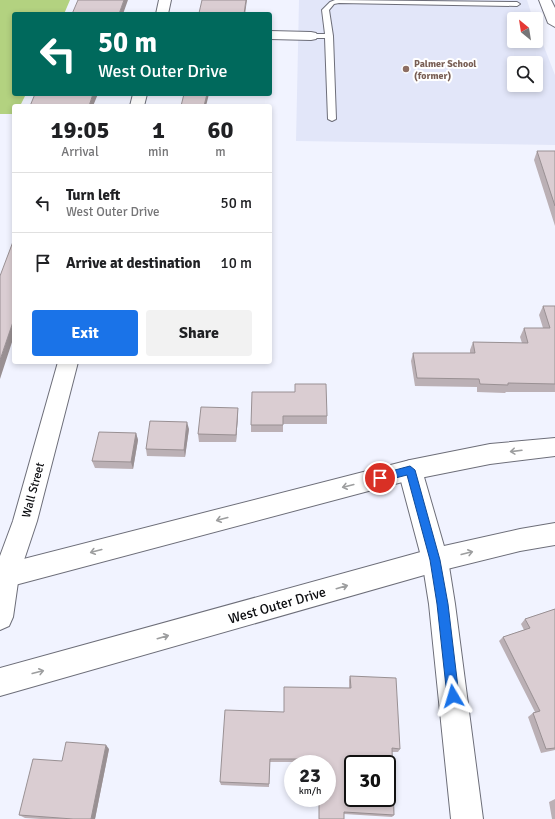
<!DOCTYPE html>
<style>
body{margin:0;font-family:Signika,sans-serif;background:#f2f2f2;color:#202124;height:100vh;display:flex;flex-direction:column;font-size:15px;white-space:nowrap}
*{box-sizing:border-box;margin:0}
p{font-size:13px;color:#757577}
.icon{flex:none;width:22px;height:22px;fill:none;stroke:currentColor;stroke-width:2;stroke-linecap:round;stroke-linejoin:round}
.map{position:relative;flex:1;overflow:hidden}
.sheet{position:absolute;left:12px;top:104px;width:260px;height:260px;display:flex;flex-direction:column;background:#fff;border-radius:4px;box-shadow:0 2px 6px #0003}
.sheet>*{flex:none}
.top-card{position:absolute;left:12px;top:12px;width:260px;height:84px;border-radius:4px;box-shadow:0 2px 6px #0003;background:#00695c;color:#fff;overflow:hidden}
.needle{width:26px;rotate:330deg}
.tools{position:absolute;left:507px;top:12px;display:grid;gap:8px}
.tools a{display:grid;place-items:center;width:36px;height:36px;border-radius:4px;background:#fff;box-shadow:0 2px 6px #0003;font-size:20px}
.speed{position:absolute;left:284px;top:755px;display:flex;gap:8px;font-size:20px;font-weight:700;text-align:center}
.speed>*{display:grid;place-content:center;width:52px;height:52px;border-radius:50%;background:#fff;box-shadow:0 2px 6px #0003;line-height:1}
.speed small{font-size:10px;font-weight:400}
.speed .limit{border:2px solid #111;border-radius:6px;background:#fff;color:#111}
.pin{position:absolute;display:grid;place-items:center;width:34px;height:34px;color:#fff;margin:-17px;border:2px solid #fff;border-radius:50%;box-shadow:0 1px 4px #0007}
.me{position:absolute;width:44px;margin:-22px;rotate:353deg;stroke-linejoin:round;filter:drop-shadow(0 0 3px #0008)}
.turn{display:flex;align-items:center;gap:14px;height:84px;padding:0 20px;font-size:18px}
.turn .icon{width:52px;height:52px;stroke-width:2.5}
.turn b{display:block;font-size:28px;line-height:34px}
.eta{display:flex;justify-content:space-evenly;align-items:center;height:68px;text-align:center}
.eta b{font-size:24px;font-weight:700;line-height:28px}
.action{display:flex;gap:8px;margin-top:auto;padding:8px 20px}
.action a{flex:1;height:46px;border-radius:4px;background:#1a73e8;color:#fff;font-size:16px;font-weight:700;line-height:46px;text-align:center}
.action a+a{background:#f2f2f2;color:#202124}
ul{padding:0;list-style:none}
li{display:flex;align-items:center;gap:12px;height:60px;padding:0 20px;border-top:1px solid #e0e0e0}
li div{flex:1}
li b{display:block;font-size:15px}
li em{font-style:normal}
.map>svg:first-child{display:block}
</style>
<div class="map">
<svg width="555" height="819" viewBox="0 0 555 819">
<rect width="100%" height="100%" fill="#f1f3ff"/>
<path fill="#e2e6f9" fill-rule="evenodd" d="M299,0H527L533,19H514V41H536V26L555,75V145L296,141ZM514,63H536V85H514Z"/>
<path fill="#b3d280" d="M0,0H70L64,14H14V94H26L20,106H14V114H0Z"/>
<g fill="none" stroke-linecap="round" stroke-linejoin="round">
<defs>
<path id="lane" d="M335,0L517,2L520,4L517,6L339,3L334,4L329,10L333,36L336,119L332,121L328,119L325,38H311L307,36L311,34H325L322,10L330,2Z"/>
<path id="street" d="M159,0H171L168,14H156Z
M539,0H551L555,8V27L548,23Z
M270,31L311,32L316,33L318,36L316,39L311,40L270,39Z
M133,94H147L144,106H130Z
M58,362H78L37,521L19,575L13,617L9,626L0,630V556L13,521Z
M410,460L418,463L422,470L448,560L455,604L483,819H451L429,604L422,560L398,470L402,463Z"/>
<path id="secondary" d="M555,438V456L490,464L410,480L0,589V565L410,460L490,444Z
M555,523V545L520,551L435,572L0,696V668L435,548L520,529Z"/>
</defs>
<use href="#lane" stroke="#6d6e79" stroke-width="2"/>
<use href="#street" stroke="#6d6e79" stroke-width="2"/>
<use href="#secondary" stroke="#6d6e79" stroke-width="2"/>
<use href="#lane" fill="#fff" fill-rule="evenodd"/>
<use href="#street" fill="#fff" fill-rule="evenodd"/>
<use href="#secondary" fill="#fff" fill-rule="evenodd"/>
</g>
<path fill="#bbb0b5" d="M537,151H555V226L534,160Z
M543,306H555V392H506L505,393L477,392V387L415,386L411,361L413,353H470V350L473,342L522,343L520,337L524,328H543L539,315Z
M295,384L327,416V424H283V432H251V425L295,392Z
M238,408V415L236,442H199L198,434Z
M189,429L185,457L147,456L146,449Z
M136,433L138,440L133,469L95,468L92,461Z
M555,609V750L541,753L528,717L533,713L535,712L499,641L503,637L524,630L521,624L525,619Z
M350,676L400,749L398,752H392L394,815L392,817L344,814V819H319V798H327V764H318V762H270L269,787L221,785L220,782L284,712L349,688V680Z
M109,749L95,819H41L25,818L19,815L62,761Z
M555,799V819H552L549,802Z"/>
<path fill="#999093" d="M124,0H128L123,14H119Z
M246,0H247L245,14H244Z
M93,94H98L93,106H89Z
M207,94H209L206,106H204Z
M14,319V336L0,379V360Z
M238,408V415L236,442V435Z
M187,422L189,429L185,457L184,450Z
M136,433L138,440L133,469L131,462Z
M106,745L109,749L95,819H91Z"/>
<path fill="#dacdd2" stroke="#999093" fill-rule="evenodd" d="M78,0H124L119,14H72Z
M202,0H246L244,14L199,13Z
M35,94H93L89,106H30Z
M184,94H207L204,106H181Z
M537,151H555V206Z
M14,239V319L0,360V276Z
M543,306H555V384L508,383V385L480,384L479,379L417,378L413,353H475L473,342L528,343L524,328H550Z
M295,384H326L327,416H283V425H251L252,392H295Z
M201,407L238,408L236,435L198,434Z
M150,421L187,422L184,450L146,449Z
M99,432L136,433L131,462L92,461Z
M555,609V748L546,749L533,713L540,711L503,637L530,628L525,619Z
M350,676L396,678L400,749L392,748L394,815L344,812V819H319V798H327V764H319V759H270L269,784L220,782L225,710L284,712V687L351,688ZM353,764H387V798H353Z
M66,742L106,745L91,819H73L19,815L33,759L62,761Z"/>
<defs><path id="oneway-shaft" d="M-6 0H5M1.5-3L5.5 0L1.5 3" fill="none" stroke-width="1.6" stroke-linecap="round" stroke-linejoin="round"/></defs>
<g stroke="#9d9e9f">
<use href="#oneway-shaft" transform="translate(516 451) rotate(173)"/>
<use href="#oneway-shaft" transform="translate(348 486) rotate(166)"/>
<use href="#oneway-shaft" transform="translate(222 519) rotate(165)"/>
<use href="#oneway-shaft" transform="translate(96 551) rotate(165)"/>
<use href="#oneway-shaft" transform="translate(467 553) rotate(-14)"/>
<use href="#oneway-shaft" transform="translate(342 587) rotate(-16)"/>
<use href="#oneway-shaft" transform="translate(163 637) rotate(-16)"/>
<use href="#oneway-shaft" transform="translate(38 672) rotate(-14)"/>
</g>
<path fill="#1a73e8" stroke="#114b97" d="M410,466L415,470L440,560L448,604L459,696L457,700L453,702L449,700L447,696L437,604L430,560L407,475L380,482L375,478L380,474Z"/>
<circle fill="#8d6e63" stroke="#fff" stroke-width="1.5" cx="406" cy="69" r="4"/>
<g text-anchor="middle" stroke-width="4" stroke-linejoin="round" paint-order="stroke">
<g font-size="10" font-weight="bold" fill="#785e54" stroke="#fff" text-anchor="start">
<text x="414" y="67">Palmer School<tspan x="414" dy="12">(former)</tspan></text>
</g>
<g font-size="12" fill="#0b0c0f" stroke="#fff">
<text transform="translate(33 490) rotate(-75)" y="4">Wall Street</text>
</g>
<g font-size="14" fill="#0b0c0f" stroke="#fff">
<text transform="translate(277 605) rotate(-16)" y="5">West Outer Drive</text>
</g>
</g>
</svg>
<div class="tools">
<a><svg class="needle" viewBox="-14 -14 28 28"><path d="M0-13l5 13h-10z" fill="#e53935"/><path d="M0 13l5-13h-10z" fill="#757577"/></svg></a>
<a><svg class="icon" aria-label="search" viewBox="0 0 24 24"><circle cx="10" cy="10" r="6"/><path d="M15 15l6 6"/></svg></a>
</div>
<div class="speed"><div>23<small>km/h</small></div><div class="limit">30</div></div>
<div class="pin" style="left:380px;top:478px;background:#d93025"><svg class="icon" aria-label="arrive" viewBox="0 0 24 24"><path d="M6 21V4h12l-3 4 3 4H6"/></svg></div>
<svg class="me" style="left:453px;top:696px" viewBox="-20 -20 40 40"><path d="M0-17L14 15 0 8-14 15z" fill="#1a73e8" stroke="#fff" stroke-width="4"/></svg>
<div class="top-card">
<div class="turn"><svg class="icon" aria-label="left" viewBox="0 0 24 24"><path d="M17 20v-9H6M10 6l-5 5 5 5"/></svg><div><b>50 m</b>West Outer Drive</div></div>
</div>
<section class="sheet">
<div class="eta">
<div><b>19:05</b><p>Arrival</p></div>
<div><b>1</b><p>min</p></div>
<div><b>60</b><p>m</p></div>
</div>
<ul>
<li><svg class="icon" aria-label="left" viewBox="0 0 24 24"><path d="M17 20v-9H6M10 6l-5 5 5 5"/></svg><div><b>Turn left</b><p>West Outer Drive</p></div><em>50 m</em></li>
<li><svg class="icon" aria-label="arrive" viewBox="0 0 24 24"><path d="M6 21V4h12l-3 4 3 4H6"/></svg><div><b>Arrive at destination</b></div><em>10 m</em></li>
</ul>
<div class="action"><a>Exit</a><a>Share</a></div>
</section>
</div>
